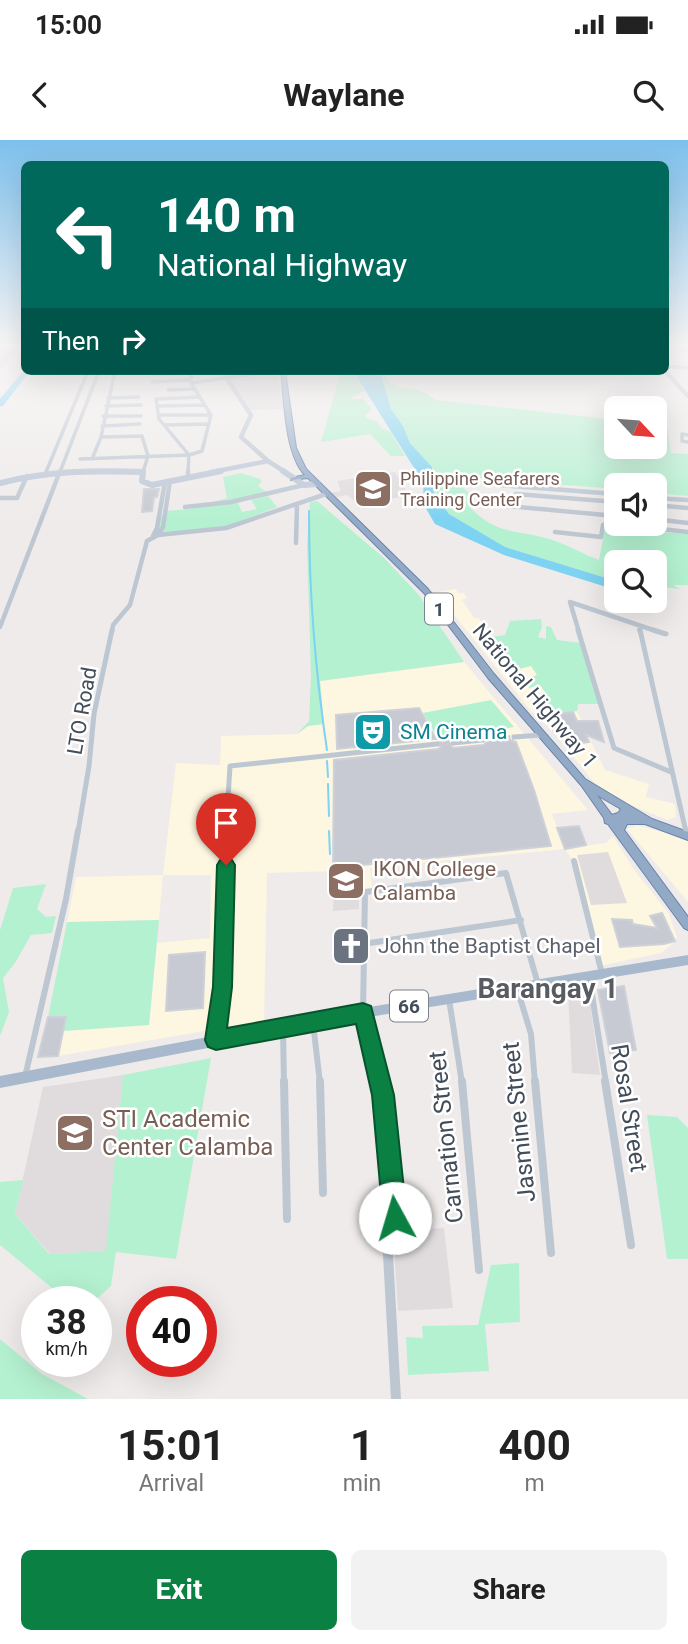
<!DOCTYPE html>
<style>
body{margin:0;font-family:Roboto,sans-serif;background:#f2f2f2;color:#222;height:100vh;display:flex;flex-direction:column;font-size:26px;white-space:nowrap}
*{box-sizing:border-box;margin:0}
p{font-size:23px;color:#767676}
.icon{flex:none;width:38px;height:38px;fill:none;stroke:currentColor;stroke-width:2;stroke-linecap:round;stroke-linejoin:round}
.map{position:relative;height:1259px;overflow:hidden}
.drawer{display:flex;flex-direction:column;background:#fff;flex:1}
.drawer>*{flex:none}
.banner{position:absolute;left:21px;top:21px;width:648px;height:214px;border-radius:10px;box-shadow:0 7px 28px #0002;background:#00695c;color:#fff;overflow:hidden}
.needle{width:46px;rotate:116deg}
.buttons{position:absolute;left:604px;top:256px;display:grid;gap:14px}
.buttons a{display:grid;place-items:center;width:63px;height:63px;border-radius:10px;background:#fff;box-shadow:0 7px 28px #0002;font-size:35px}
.speed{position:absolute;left:21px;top:1146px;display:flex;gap:14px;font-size:35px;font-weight:700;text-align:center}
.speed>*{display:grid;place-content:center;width:91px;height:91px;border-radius:50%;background:#fff;box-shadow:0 7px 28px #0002;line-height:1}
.speed small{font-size:18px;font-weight:400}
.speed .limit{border:10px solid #d22;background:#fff;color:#111}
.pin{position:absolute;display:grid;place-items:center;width:60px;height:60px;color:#fff;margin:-72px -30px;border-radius:50% 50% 50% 0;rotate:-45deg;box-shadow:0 0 7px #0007}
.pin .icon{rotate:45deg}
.me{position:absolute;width:77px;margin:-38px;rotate:354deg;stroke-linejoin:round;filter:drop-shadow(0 0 5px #0008)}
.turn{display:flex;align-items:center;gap:24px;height:147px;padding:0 21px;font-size:32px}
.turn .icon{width:91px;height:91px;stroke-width:2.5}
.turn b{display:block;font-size:49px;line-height:60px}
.then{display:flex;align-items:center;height:66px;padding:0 21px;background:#0003;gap:14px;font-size:26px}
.eta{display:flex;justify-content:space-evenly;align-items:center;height:119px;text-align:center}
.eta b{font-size:42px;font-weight:700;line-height:49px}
.button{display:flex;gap:14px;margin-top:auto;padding:14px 21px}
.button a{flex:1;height:80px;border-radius:10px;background:#0b8043;color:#fff;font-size:28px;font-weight:700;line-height:80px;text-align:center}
.button a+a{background:#f2f2f2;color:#222}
.status{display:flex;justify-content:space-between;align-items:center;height:49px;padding:0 35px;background:#fff;direction:ltr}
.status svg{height:19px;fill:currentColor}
header{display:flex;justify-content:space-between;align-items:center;height:91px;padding:0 21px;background:#fff;font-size:32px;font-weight:700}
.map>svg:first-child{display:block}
</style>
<div class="status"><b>15:00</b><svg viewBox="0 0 49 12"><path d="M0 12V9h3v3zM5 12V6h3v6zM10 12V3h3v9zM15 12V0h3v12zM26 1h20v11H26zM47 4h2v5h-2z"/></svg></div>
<header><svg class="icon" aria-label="back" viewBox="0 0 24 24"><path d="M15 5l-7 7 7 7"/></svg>Waylane<svg class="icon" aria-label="search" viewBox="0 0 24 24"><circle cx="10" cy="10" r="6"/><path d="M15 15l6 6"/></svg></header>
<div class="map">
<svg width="688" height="1259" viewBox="0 0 688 1259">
<rect width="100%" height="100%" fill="#efebeb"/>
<path fill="#fdf6e1" d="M456,449L458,453H464L467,458L462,460L474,478H479L488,496L491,497L514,529L531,526L538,535L524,540L540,544L545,553L540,554L553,574L577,571L582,581H598L604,600L589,598L605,630L649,644L646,657L675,664L676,677L668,680L616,659L596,645L555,594L529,569L436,452Z
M464,522L588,670L552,674L565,708L606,703L613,696L635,731L669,774L677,797L672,804L661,813L599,826L573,721L565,709L370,728L372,749L358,750V728H335V731L267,733L264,881L58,916L63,891L149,885L157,803L210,798L211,735H163L159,780L67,782L76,737L163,735L176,623L220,625L221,596L297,594L308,586L324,584L320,541Z
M637,685L688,699V762L627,689Z"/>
<path fill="#e0dcdd" d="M278,232L283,269L250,270L229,239Z
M395,332L410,356L357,363L347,355L337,357L331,353L341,351L337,341Z
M608,712L627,763L591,765L577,715Z
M358,727L359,769L333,771L335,728Z
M568,853L589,855L600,935L572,933Z
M123,935L107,1111L50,1114L15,1074L43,947Z
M444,1088L453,1168L398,1171L393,1091Z"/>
<path fill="#b4f1d0" d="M341,231H353L364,251L349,259H363L372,269L365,275L367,279L377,281L381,288L391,292L405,316H391L370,294L321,302Z
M380,231H399L388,234L386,239C401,254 417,243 435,260L616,280V306H654L655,284L667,286L671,313H664L688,314V356L655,353L654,345H616V349L477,338L461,346L468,352L467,364C498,399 519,387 558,402C572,407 585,415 599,420L605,388L688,394V445H673L680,449L655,446L654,422H616V441L504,407L449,374L434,354L432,327L410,303L403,286L391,269Z
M241,333L260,339L262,341L258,346L268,353L238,363L242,372L257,369L251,360L268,356L277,367L227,386L154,395L164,371L190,369L227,358L223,337Z
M317,361L384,418L418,454L464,522L320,541L324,584L308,586L297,594L309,581L311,535L307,406L310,362Z
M541,479L542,487L538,497L546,499V486L551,487L557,500L581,503L599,564H578L577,571L553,574L539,554L545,552L540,545L529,548L524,539L537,535L531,526L515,530L491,497L505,495L510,481Z
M491,560L514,587L439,600L423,573Z
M46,744L37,769L46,777L56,776L52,793L31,795L15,823L3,838L9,872L0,896V790L13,748Z
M159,780L149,885L63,891L65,877H48L67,782Z
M211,918L176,1119L116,1112L111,1146L93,1162H69L0,1105V1042L23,1040L15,1074L49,1114L106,1111L123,935Z
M647,975L677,977L688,988V1119H667Z
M519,1123L520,1182L485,1184L489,1231L408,1235L406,1197L423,1198L422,1186L478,1185L491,1125Z
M0,1199L42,1234L88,1259H0Z"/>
<path fill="#7ed2f2" d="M353,231H380L391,269L403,286L410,303L432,327L434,354L449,374L505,407L616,441V450L504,415L435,384L424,365L423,342Z"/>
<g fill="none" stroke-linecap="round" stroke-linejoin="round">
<path stroke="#7ed2f2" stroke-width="2" d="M309,371C309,452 315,530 327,610
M327,621L328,637
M328,644L329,676
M329,691L330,714"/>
<path fill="#7ed2f2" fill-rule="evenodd" d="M24,230L30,231L3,266H0V259Z"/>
</g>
<path fill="#c7cad2" stroke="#cfd1d8" stroke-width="2" d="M0,205H22L0,228Z
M144,349H159L157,357H154L152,371L142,372Z
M419,568L436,599L337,609L336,575Z
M573,572L577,581H598L604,602L586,595L589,602L568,605L561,591L554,592L546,575Z
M509,596L510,600L516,602L534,650L551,706L333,728L334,620L438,609L441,607L442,602L448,601L453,608L483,605L486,603L487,598Z
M579,686L586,705L565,709L557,688Z
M662,773L675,801L664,804L620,807L612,779L632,780L633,784L657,788L650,776Z
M205,812L203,868L166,871L169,815Z
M624,846L636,910L610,913L598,850Z
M48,877H66L58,916L38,917Z"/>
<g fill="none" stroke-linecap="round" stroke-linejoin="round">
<path stroke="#cdcbce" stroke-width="5" stroke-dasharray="5 2.5" stroke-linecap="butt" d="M482,600L514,597
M437,604L453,603"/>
<defs>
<path id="trunk" d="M281,231H285L296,308L306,329L428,449L494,534L585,639L652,679L688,692V700L645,684H627L624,690L688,777V790L684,788L608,684L605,683L604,678L581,645L488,538L424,453L308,338L291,340V338L305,335C285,315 284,259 281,231ZM597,655L621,669L618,673L612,675Z"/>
</defs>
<use href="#trunk" stroke="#6a85ab" stroke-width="2"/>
<path stroke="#bdc7d2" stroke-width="3.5" d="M665,208L688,210
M665,226L688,228
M154,234L191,233
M152,242L191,240
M191,243L275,231
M168,250L194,249
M108,258L139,257
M106,266L141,265
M159,266L205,265
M160,275H211
M103,276H141
M164,285L208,284
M102,286L140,284
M688,295L682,294V301L688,302
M101,297L142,296L148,316L143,332
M80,319L189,315L202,311L211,275L191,243V231
M92,319L101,297L115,231
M46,332L88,231
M60,332L99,231
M188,332L189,315L159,279L156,259L198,257"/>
<path stroke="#bdc7d2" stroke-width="4.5" d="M188,337V331
M500,345L616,354
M516,354L616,362
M0,358H17L27,336
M654,358L688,360
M654,365L688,368
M507,366L616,376
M185,367L231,362L304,345
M654,379L688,383
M555,392L601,397L603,385L607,383L688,392
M158,395L163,387L170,341
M153,396L157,388L165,342
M296,403L297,364
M570,462L579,492
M570,462L659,492
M639,486L640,492
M0,487L60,331
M112,492L113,485L130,465L147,401L158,395L226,388L326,354"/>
<path stroke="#bdc7d2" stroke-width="5" d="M578,490L614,608L671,632
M640,490L686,692
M653,490L666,494
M514,597L541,595
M453,603L482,600
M78,692L89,626L94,574L112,490
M226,692L230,626L437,604"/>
<path stroke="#bdc7d2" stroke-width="6" d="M686,690L687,695
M574,721L602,834
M363,804L521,780
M589,836L606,943
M517,848L531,894L535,943
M449,859L462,943
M363,872L365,752L506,733L538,844
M313,883L320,943
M283,889L284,943
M216,900L222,847L226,690
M25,937L66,759L78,690"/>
<path stroke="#bdc7d2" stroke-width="8" d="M284,941L287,1079
M320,941L323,1053
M462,941L479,1130
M535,941L551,1113
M605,941L631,1105"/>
<path stroke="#bdc7d2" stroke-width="4.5" d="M222,231L251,275L241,297L268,321"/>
<path stroke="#bdc7d2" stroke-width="9" d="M363,873L380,943"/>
<path stroke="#bdc7d2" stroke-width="10" d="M380,941L395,1078L387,1097L396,1259"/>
<path stroke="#bcc7d7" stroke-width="4.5" d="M665,231L688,256
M63,332H143
M212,332L268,321L285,332"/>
<path stroke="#bcc7d7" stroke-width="6" d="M283,331L304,345L317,344
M0,343C47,331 94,330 143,332L142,341L152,345L221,331"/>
<path fill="#a8b9cd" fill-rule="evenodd" d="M688,815V825L363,878L0,948V936L363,868Z"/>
<use href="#trunk" fill="#93aac6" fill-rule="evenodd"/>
</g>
<linearGradient id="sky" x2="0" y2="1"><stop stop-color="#7dc0ec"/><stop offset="0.54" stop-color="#f8f6f6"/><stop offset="1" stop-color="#f8f6f6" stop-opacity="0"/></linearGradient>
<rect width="688" height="381" fill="url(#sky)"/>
<path fill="#0b8043" stroke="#07532c" stroke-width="2" d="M226,718L232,720L235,725L232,847L227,888L363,863L371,866L394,955L407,1078L403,1086L395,1090L387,1086L383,1078L372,955L356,884L216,910L208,907L205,900L213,847L217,725L220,720Z"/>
<defs>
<symbol id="university-square" viewBox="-11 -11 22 22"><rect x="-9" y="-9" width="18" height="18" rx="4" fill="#8d6e63" stroke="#fff"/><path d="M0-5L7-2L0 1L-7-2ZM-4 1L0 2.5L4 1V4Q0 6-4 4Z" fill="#fff"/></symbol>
<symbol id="theatre-square" viewBox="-11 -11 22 22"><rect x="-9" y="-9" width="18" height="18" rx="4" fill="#0f9aa8" stroke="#fff"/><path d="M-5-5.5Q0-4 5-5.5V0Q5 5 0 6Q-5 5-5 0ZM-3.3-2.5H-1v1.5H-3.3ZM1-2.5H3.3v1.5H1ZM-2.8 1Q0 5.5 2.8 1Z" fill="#fff"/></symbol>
<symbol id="church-square" viewBox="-11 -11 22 22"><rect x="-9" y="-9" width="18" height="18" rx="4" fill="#6b7280" stroke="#fff"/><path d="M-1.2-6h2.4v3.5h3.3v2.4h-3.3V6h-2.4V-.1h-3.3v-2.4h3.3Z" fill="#fff"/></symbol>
</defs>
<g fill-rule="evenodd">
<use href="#university-square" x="351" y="327" width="44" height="44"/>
<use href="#theatre-square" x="351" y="570" width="44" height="44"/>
<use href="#university-square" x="324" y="719" width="44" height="44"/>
<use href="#church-square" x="329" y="784" width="44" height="44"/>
<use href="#university-square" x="53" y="971" width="44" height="44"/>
</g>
<g text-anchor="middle" stroke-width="5" stroke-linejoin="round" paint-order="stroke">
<g font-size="18" fill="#785e54" stroke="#fff" text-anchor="start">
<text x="400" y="345">Philippine Seafarers<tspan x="400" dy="21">Training Center</tspan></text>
</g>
<g fill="#fff" stroke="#7b828c" stroke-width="2">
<rect x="425" y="453.5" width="28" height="31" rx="5"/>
<rect x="390" y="850.5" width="38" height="31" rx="5"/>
</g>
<g font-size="19" font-weight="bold" fill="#434d5a">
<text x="439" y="476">1</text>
<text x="409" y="873">66</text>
</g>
<g font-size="21" fill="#434d5a" stroke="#fff">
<text transform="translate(535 556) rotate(50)" y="7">National Highway 1</text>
<text transform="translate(82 571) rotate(-80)" y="7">LTO Road</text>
</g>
<g font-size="21" fill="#0d838f" stroke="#fff" text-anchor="start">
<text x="400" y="599">SM Cinema</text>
</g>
<g font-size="21" fill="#785e54" stroke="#fff" text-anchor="start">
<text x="373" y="736">IKON College<tspan x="373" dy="24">Calamba</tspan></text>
</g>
<g font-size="21" fill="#5b616d" stroke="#fff" text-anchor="start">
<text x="378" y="813">John the Baptist Chapel</text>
</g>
<g font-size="24" fill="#434d5a" stroke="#fff">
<text transform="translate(629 968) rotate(81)" y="8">Rosal Street</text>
<text transform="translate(519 982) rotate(-96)" y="8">Jasmine Street</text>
<text transform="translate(446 997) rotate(-96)" y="8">Carnation Street</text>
</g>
<g font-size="24" fill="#785e54" stroke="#fff" text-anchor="start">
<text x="102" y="987">STI Academic<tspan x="102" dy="28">Center Calamba</tspan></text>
</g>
<g font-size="28" font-weight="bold" fill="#585b61" stroke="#fff">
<text x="548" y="858">Barangay 1</text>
</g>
</g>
</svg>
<div class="buttons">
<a><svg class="needle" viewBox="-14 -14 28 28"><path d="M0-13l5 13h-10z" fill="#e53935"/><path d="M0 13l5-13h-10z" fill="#767676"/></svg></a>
<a><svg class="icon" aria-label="sound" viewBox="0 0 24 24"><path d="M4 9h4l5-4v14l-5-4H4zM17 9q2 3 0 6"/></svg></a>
<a><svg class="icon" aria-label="search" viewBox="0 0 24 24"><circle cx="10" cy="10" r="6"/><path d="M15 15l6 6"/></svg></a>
</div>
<div class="speed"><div>38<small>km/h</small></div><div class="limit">40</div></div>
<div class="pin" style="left:226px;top:725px;background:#d93025"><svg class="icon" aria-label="arrive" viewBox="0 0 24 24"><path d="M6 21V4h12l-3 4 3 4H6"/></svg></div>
<svg class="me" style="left:395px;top:1078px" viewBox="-20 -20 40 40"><circle r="19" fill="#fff"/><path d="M0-13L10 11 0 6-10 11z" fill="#0b8043"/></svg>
<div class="banner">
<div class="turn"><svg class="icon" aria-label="left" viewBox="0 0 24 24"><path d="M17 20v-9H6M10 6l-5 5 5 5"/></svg><div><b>140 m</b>National Highway</div></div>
<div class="then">Then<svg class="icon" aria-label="right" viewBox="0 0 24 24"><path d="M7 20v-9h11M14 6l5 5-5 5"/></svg></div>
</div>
</div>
<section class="drawer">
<div class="eta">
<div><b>15:01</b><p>Arrival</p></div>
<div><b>1</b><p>min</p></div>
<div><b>400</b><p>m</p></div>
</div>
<div class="button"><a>Exit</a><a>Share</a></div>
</section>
